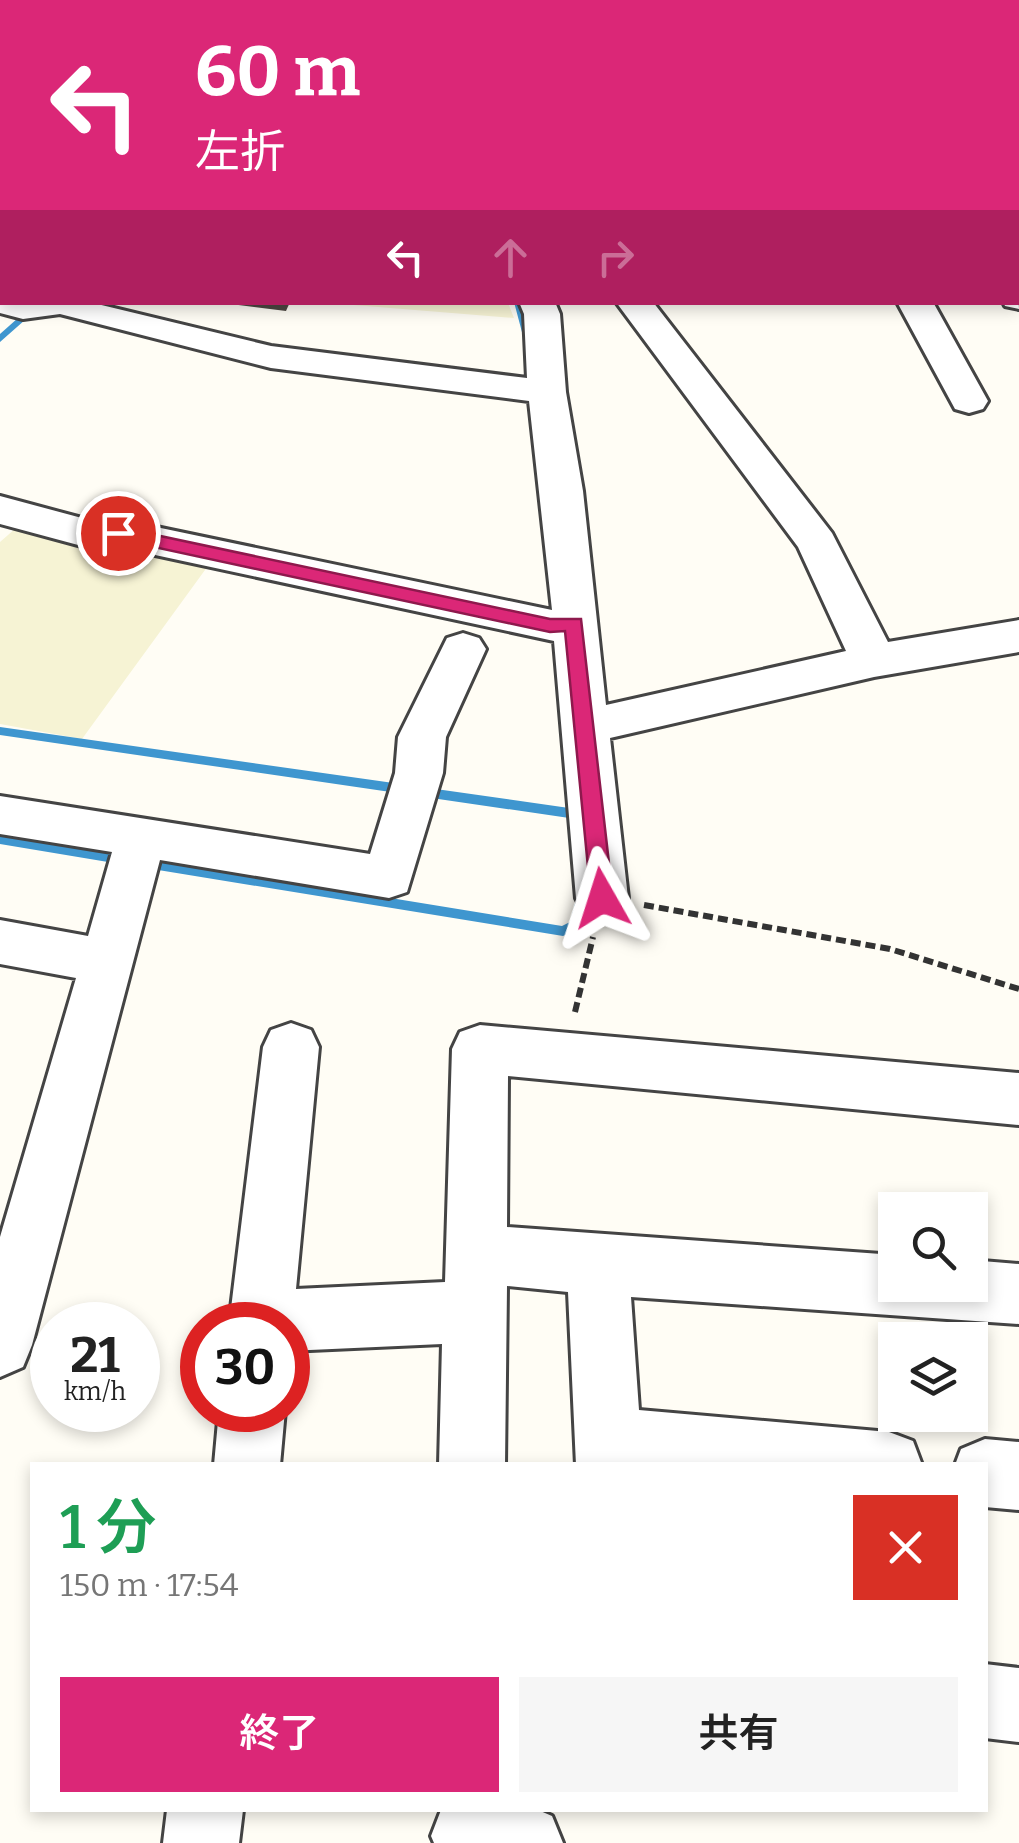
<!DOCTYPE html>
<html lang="ja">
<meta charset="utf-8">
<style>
body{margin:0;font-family:Bitter,"Noto Sans JP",serif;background:#f6f6f6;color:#222;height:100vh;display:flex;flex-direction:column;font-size:38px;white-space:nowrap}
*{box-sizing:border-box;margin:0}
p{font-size:32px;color:#767676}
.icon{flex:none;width:55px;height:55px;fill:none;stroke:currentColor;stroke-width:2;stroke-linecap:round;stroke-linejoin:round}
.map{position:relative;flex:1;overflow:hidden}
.drawer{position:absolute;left:30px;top:1462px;width:958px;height:350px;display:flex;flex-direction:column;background:#fff;border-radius:0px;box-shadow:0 5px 15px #0003}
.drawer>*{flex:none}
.hud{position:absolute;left:0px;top:0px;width:1020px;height:305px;box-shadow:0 5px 15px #0003;background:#db2777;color:#fff;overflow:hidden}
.fabs{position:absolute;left:878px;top:1192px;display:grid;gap:20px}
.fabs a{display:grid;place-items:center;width:110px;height:110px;border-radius:0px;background:#fff;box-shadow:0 5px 15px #0003;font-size:50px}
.speed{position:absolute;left:30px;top:1302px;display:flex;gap:20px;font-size:50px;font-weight:700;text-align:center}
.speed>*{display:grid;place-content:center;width:130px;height:130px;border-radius:50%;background:#fff;box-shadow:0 5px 15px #0003;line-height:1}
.speed small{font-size:25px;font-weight:400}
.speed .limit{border:15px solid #d22;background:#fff;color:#111}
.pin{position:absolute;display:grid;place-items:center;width:85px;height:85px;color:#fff;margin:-42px;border:5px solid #fff;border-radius:50%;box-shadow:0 2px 10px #0007}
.me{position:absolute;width:110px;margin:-55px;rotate:354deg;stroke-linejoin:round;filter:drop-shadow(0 0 8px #0008)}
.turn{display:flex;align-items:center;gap:35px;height:210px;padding:0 30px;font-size:45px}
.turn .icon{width:130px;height:130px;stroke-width:2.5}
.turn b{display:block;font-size:70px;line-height:85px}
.lanes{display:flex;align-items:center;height:95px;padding:0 30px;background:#0003;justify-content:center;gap:50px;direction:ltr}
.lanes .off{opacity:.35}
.round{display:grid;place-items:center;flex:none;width:105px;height:105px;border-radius:0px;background:#f6f6f6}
.summary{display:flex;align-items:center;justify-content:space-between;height:170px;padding:0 30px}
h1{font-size:60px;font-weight:600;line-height:75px;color:#1e9e55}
.primary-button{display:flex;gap:20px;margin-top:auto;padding:20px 30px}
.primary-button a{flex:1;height:115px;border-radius:0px;background:#db2777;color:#fff;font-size:40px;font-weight:600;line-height:115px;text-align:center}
.primary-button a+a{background:#f6f6f6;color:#222}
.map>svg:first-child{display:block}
</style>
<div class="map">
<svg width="1019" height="1843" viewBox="0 0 1019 1843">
<rect width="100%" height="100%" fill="#fffdf5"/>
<path fill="#f6f3d4" d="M329,303H508L514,318Z
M24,521L213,559L82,739L0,724V542Z"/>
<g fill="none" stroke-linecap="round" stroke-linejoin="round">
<path fill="#3f96cf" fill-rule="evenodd" d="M1018,21H1019V27H1018Z
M0,167H2V174H0Z
M514,302H522L531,336L530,338L523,336Z
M27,310L34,312L0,342V334Z
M0,727L576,809L582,814L576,819L0,735Z
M0,834L126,855L132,860L126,865L0,844Z
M146,858L562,926L570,922L579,889H587L589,893L580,929L563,936L146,868L142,866L140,863L142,860Z"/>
<defs>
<path id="minor" d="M435,0H463L464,2H436Z
M973,0H1003L1004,2H975Z
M1018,25L1019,26V44L1018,43Z
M1018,287L1019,309L1005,306L1003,302H1018Z
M0,291L2,302H89L271,346L527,378L524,314L519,302H555L560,314L566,392L583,491L606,705L846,651L798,547L616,302H653L832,533L888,642L1019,620V652L874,677L610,738L628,898L620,913L602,919L584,913L576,898L554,641L118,547L93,549L0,524V496L93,521L118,519L552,610L529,401L271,368L60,314L23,319L0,313Z
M897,302H933L988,401L983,409L969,413L955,409Z
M463,633L479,638L486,649L446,737L443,773L407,892L389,898L160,860L32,1345L23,1367L0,1377V1237L76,978L0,964V920L88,936L112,852L0,834V796L370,854L395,773L398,737L447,638Z
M291,1023L311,1030L319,1047L296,1289L445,1282L452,1049L460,1032L480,1025L1019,1073V1125L508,1076L507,1227L895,1255V1285H970V1260L1019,1264V1324L631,1297L639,1410L889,1432L913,1441L922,1465H576L568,1292L507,1286L505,1465H439L442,1344L288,1351V1325H229L263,1047L271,1030Z
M219,1410H285L280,1465H214Z
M985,1439L1019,1442V1510L985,1507V1465H955L961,1449Z
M985,1664L1019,1668V1742L985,1738Z
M167,1810H243L239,1843H163Z
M441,1810H538L552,1816L563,1843H434L431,1836Z"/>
<path id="major" d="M96,0H167L95,2Z
M378,0H447L377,2Z
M0,17H2V35H0Z"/>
</defs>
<use href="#minor" stroke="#444" stroke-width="6"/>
<use href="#major" stroke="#222" stroke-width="5"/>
<path stroke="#333" stroke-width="6" stroke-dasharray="10 5" stroke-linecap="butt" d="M644,905L890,949L1019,989
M575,1012L593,937"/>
<use href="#minor" fill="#fff" fill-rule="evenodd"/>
<use href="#major" fill="#f9d66b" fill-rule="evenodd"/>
</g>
<path fill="#4d4742" d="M215,302H290L286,311Z"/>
<path fill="#5a524d" stroke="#3f3936" stroke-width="2.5" d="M812,0H891L893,2H813Z"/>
<path fill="#db2777" stroke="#8e194d" stroke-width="2.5" d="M118,527L550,619H581L613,898L610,905L602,907L591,898L565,631L550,632L112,538L109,533Z"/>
</svg>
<div class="fabs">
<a><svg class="icon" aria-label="search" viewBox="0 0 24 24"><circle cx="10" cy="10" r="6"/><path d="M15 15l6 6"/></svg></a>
<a><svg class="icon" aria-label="layers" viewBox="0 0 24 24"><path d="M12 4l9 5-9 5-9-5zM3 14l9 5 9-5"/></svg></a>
</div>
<div class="speed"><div>21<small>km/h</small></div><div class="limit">30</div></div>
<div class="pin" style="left:118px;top:533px;background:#d93025"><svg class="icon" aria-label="arrive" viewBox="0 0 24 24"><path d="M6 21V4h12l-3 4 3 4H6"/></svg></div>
<svg class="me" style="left:602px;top:898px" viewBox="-20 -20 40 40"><path d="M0-17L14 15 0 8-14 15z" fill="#db2777" stroke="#fff" stroke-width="4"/></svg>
<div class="hud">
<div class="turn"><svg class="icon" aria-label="left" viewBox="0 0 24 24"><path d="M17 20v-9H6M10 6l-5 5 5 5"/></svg><div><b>60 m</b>左折</div></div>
<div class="lanes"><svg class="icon" aria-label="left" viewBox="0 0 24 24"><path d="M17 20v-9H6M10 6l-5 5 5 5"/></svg><svg class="icon off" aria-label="ahead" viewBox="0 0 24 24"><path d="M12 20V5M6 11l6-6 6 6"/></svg><svg class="icon off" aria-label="right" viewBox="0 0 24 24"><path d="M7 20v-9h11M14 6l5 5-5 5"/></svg></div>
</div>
<section class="drawer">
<div class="summary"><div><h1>1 分</h1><p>150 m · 17:54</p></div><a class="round" style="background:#d93025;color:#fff"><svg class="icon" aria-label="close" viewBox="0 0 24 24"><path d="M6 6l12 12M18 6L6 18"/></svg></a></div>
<div class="primary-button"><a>終了</a><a>共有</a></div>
</section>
</div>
